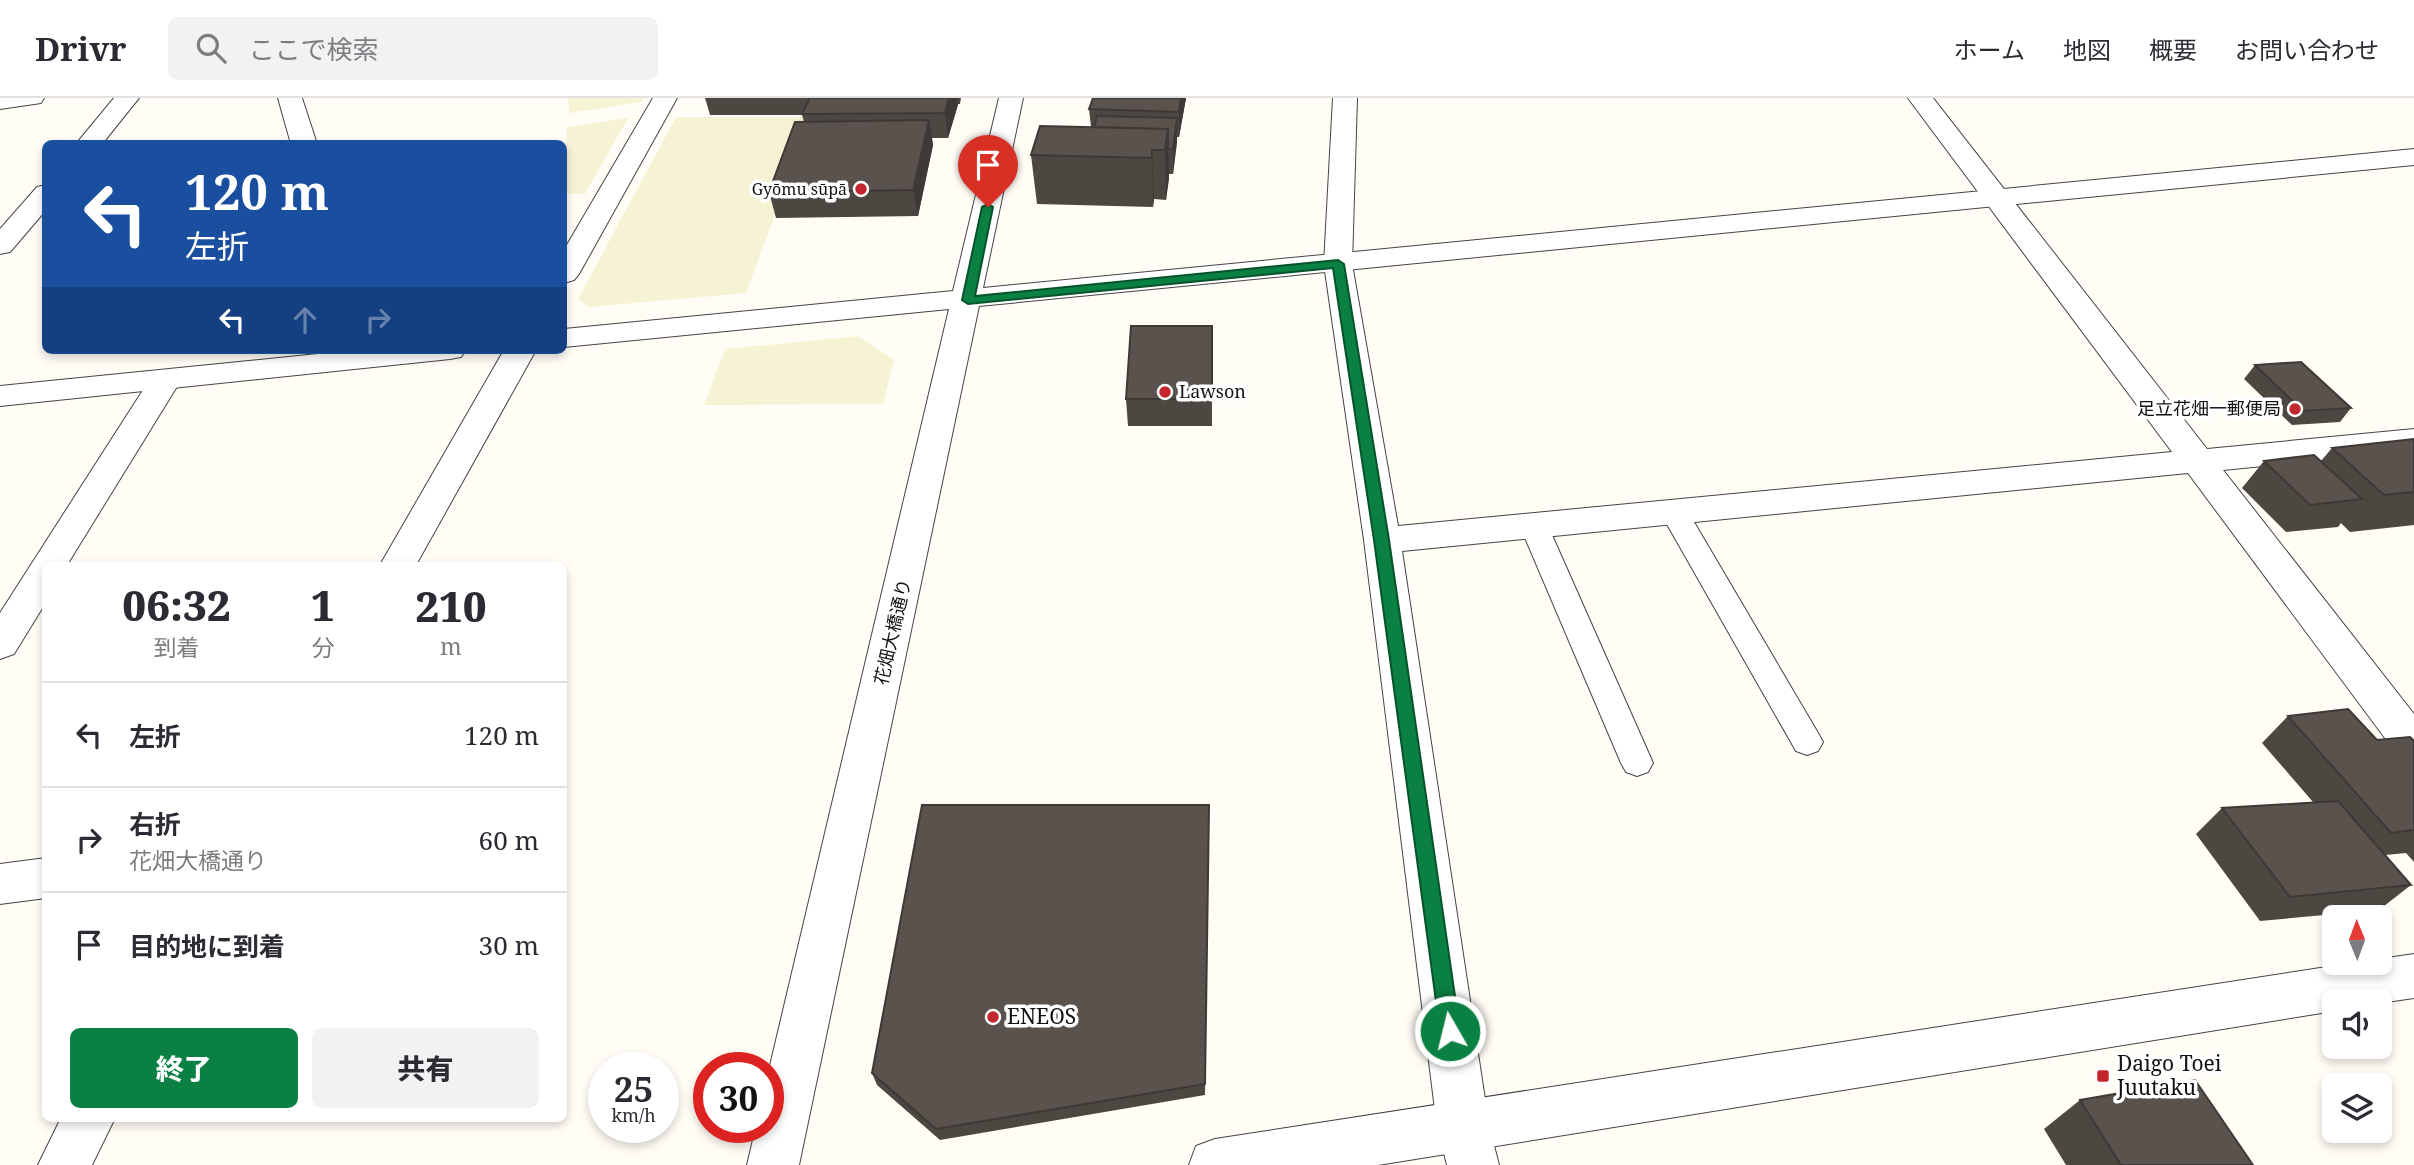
<!DOCTYPE html>
<html lang="ja">
<meta charset="utf-8">
<style>
body{margin:0;font-family:"Noto Serif","Noto Sans JP",serif;background:#f2f2f3;color:#2b2b33;height:100vh;display:flex;flex-direction:column;font-size:26px;white-space:nowrap}
*{box-sizing:border-box;margin:0}
p{font-size:23px;color:#7c7c81}
.icon{flex:none;width:38px;height:38px;fill:none;stroke:currentColor;stroke-width:2;stroke-linecap:round;stroke-linejoin:round}
.map{position:relative;flex:1;overflow:hidden}
.sheet{position:absolute;left:42px;top:464px;width:525px;height:560px;display:flex;flex-direction:column;background:#fff;border-radius:10px;box-shadow:0 4px 10px #0003}
.sheet>*{flex:none}
.guide{position:absolute;left:42px;top:42px;width:525px;height:214px;border-radius:10px;box-shadow:0 4px 10px #0003;background:#1a4fa0;color:#fff;overflow:hidden}
.needle{width:46px;rotate:359deg}
.fabs{position:absolute;left:2322px;top:807px;display:grid;gap:14px}
.fabs a{display:grid;place-items:center;width:70px;height:70px;border-radius:10px;background:#fff;box-shadow:0 4px 10px #0003;font-size:35px}
.speed{position:absolute;left:588px;top:954px;display:flex;gap:14px;font-size:35px;font-weight:700;text-align:center}
.speed>*{display:grid;place-content:center;width:91px;height:91px;border-radius:50%;background:#fff;box-shadow:0 4px 10px #0003;line-height:1}
.speed small{font-size:18px;font-weight:400}
.speed .limit{border:10px solid #d22;background:#fff;color:#111}
.pin{position:absolute;display:grid;place-items:center;width:60px;height:60px;color:#fff;margin:-72px -30px;border-radius:50% 50% 50% 0;rotate:-45deg;box-shadow:0 0 7px #0007}
.pin .icon{rotate:45deg}
.me{position:absolute;width:77px;margin:-38px;rotate:352deg;stroke-linejoin:round;filter:drop-shadow(0 0 5px #0008)}
.turn{display:flex;align-items:center;gap:24px;height:147px;padding:0 28px;font-size:32px}
.turn .icon{width:91px;height:91px;stroke-width:2.5}
.turn b{display:block;font-size:49px;line-height:60px}
.lanes{display:flex;align-items:center;height:66px;padding:0 28px;background:#0003;justify-content:center;gap:35px;direction:ltr}
.lanes .off{opacity:.35}
.eta{display:flex;justify-content:space-evenly;align-items:center;height:119px;text-align:center}
.eta b{font-size:42px;font-weight:800;line-height:49px}
.cta{display:flex;gap:14px;margin-top:auto;padding:14px 28px}
.cta a{flex:1;height:80px;border-radius:10px;background:#0b8043;color:#fff;font-size:28px;font-weight:800;line-height:80px;text-align:center}
.cta a+a{background:#f2f2f3;color:#2b2b33}
ul{padding:0;list-style:none}
li{display:flex;align-items:center;gap:21px;height:105px;padding:0 28px;border-top:2px solid #e1e1e2}
li div{flex:1}
li b{display:block;font-size:26px}
li em{font-style:normal}
header{display:flex;align-items:center;gap:42px;box-sizing:border-box;height:98px;padding:0 35px;background:#fff;border-bottom:2px solid #e1e1e2}
header strong{font-size:33px}
nav{display:flex;gap:38px;margin-inline-start:auto;font-size:24px}
.search{width:490px;height:63px;background:#f2f2f3;display:flex;align-items:center;gap:18px;box-sizing:border-box;padding:0 24px;border-radius:10px;color:#7c7c81;font-size:26px}
.map>svg:first-child{display:block}
</style>
<header>
<strong>Drivr</strong>
<div class="search"><svg class="icon" aria-label="search" viewBox="0 0 24 24"><circle cx="10" cy="10" r="6"/><path d="M15 15l6 6"/></svg>ここで検索</div>
<nav><a>ホーム</a><a>地図</a><a>概要</a><a>お問い合わせ</a></nav>
</header>
<div class="map">
<svg width="2414" height="1067" viewBox="0 0 2414 1067">
<rect width="100%" height="100%" fill="#fffdf5"/>
<path fill="#f6f3d4" d="M568,0H643L641,4L569,15Z
M676,19H811L746,195L589,209L578,201Z
M628,20L585,96H564L567,29Z
M858,238L894,262L883,306L704,307L725,251Z"/>
<g fill="none" stroke-linecap="round" stroke-linejoin="round">
<defs>
<path id="service" d="M1674,405L1684,407L1818,635L1823,644L1818,653L1807,657L1796,653L1660,414L1664,407Z
M1534,418L1544,421L1548,428L1653,665L1648,674L1637,678L1626,674L1621,665L1520,428L1524,421Z"/>
<path id="minor" d="M0,0H44L41,5L0,11Z
M114,0H139L102,46H76Z
M278,0H302L317,46H291Z
M653,0H677L579,176L574,182L564,185V152Z
M1333,0H1357L1352,166L1398,428L2172,354L1908,0H1933L2207,351L2414,331V353L2223,372L2414,616V664L2399,659L2188,375L1402,453L1489,1028L1499,1067H1447L1437,1028L1364,442L1324,166Z
M46,87V112L10,154L0,156V131L37,89Z
M504,252H536L416,467H380Z
M165,272L176,275L181,282L67,467H46V504L14,556L0,561V515L154,275Z
M46,760V800L0,806V766Z
M61,1020H115L92,1067H38Z"/>
<path id="tertiary" d="M999,0H1023L983,190L2414,51V67L979,208L799,1067H747L756,1029H768V976L949,211L564,249V231L953,193Z
M357,252H466L461,259L450,261L0,308V288Z
M2414,856V900L2380,905L2334,903V913L1378,1067H1189L1196,1048L1215,1041L2359,864H2380V861Z"/>
</defs>
<use href="#service" stroke="#444" stroke-width="2"/>
<use href="#minor" stroke="#444" stroke-width="2"/>
<use href="#tertiary" stroke="#444" stroke-width="2"/>
<use href="#service" fill="#fff" fill-rule="evenodd"/>
<use href="#minor" fill="#fff" fill-rule="evenodd"/>
<use href="#tertiary" fill="#fff" fill-rule="evenodd"/>
</g>
<path fill="#4d4742" d="M705,0H961L960,6H958L948,40H932L933,47L918,118L776,120L769,94L804,24L802,17H710Z
M1186,0L1179,39H1177L1173,76H1169L1166,102L1154,101L1153,109L1037,106L1031,57L1091,29L1089,11Z
M1212,228V328H1128L1126,301Z
M2255,267L2351,310L2340,324L2292,327L2244,281Z
M2414,341V427L2350,434L2341,425L2338,429L2286,434L2242,390L2264,363H2321L2332,350Z
M2288,618L2377,642L2414,643V764L2406,755L2385,757L2411,787L2379,812L2260,823L2196,736L2222,710L2313,704L2262,645Z
M1209,707L1205,997L940,1042L877,987L872,975Z
M2080,1002L2253,1067H2066L2044,1031Z"/>
<path fill="#3f3936" d="M949,0H957L958,7L948,40L945,15Z
M1181,0H1186L1179,39V14Z
M1177,20V45L1173,76V51Z
M929,22L933,47L918,118L913,92Z
M1168,31L1169,81L1166,102L1165,52Z
M1152,52L1154,101L1153,109L1152,60Z"/>
<path fill="#5a524d" stroke="#3f3936" stroke-width="2" d="M810,0H949L945,15L802,16Z
M1093,0H1181L1179,14L1089,11Z
M1097,18L1177,20L1173,51H1168V31L1094,29Z
M929,22L913,92L769,94L795,24Z
M1040,28L1168,31L1165,52H1152V60L1031,57Z
M1131,228H1212V301H1126Z
M2301,264L2351,310L2303,313L2255,267Z
M2414,341V394L2384,397L2332,350Z
M2314,357L2362,401L2310,407L2264,363Z
M2348,611L2377,642L2410,639L2414,643V732L2391,735L2288,618Z
M2338,703L2411,787L2290,799L2222,710Z
M922,707H1209L1205,986L936,1031L872,975Z
M2195,982L2253,1067H2121L2080,1002Z"/>
<path fill="#0b8043" stroke="#07532c" stroke-width="2" d="M988,106L993,109L975,198L1338,162L1344,166L1389,442L1460,933L1457,940L1450,943L1443,940L1440,933L1374,442L1333,170L968,206L962,202L982,109Z"/>
<g fill="#c4262e" stroke="#fff" stroke-width="2.5">
<circle cx="861" cy="91" r="7"/>
<circle cx="1165" cy="294" r="7"/>
<circle cx="2295" cy="311" r="7"/>
<circle cx="993" cy="919" r="7"/>
<rect x="2096" y="971" width="14" height="14" rx="3.5"/>
</g>
<g text-anchor="middle" stroke-width="7" stroke-linejoin="round" paint-order="stroke">
<g font-size="16" fill="#111" stroke="#fff" text-anchor="end">
<text x="847" y="97">Gyōmu sūpā</text>
</g>
<g font-size="18" fill="#111" stroke="#fff" text-anchor="start">
<text x="1179" y="300">Lawson</text>
<text x="2281" y="317" text-anchor="end">足立花畑一郵便局</text>
</g>
<g font-size="18" fill="#111" stroke="#fff">
<text transform="translate(893 534) rotate(-77)" y="6">花畑大橋通り</text>
</g>
<g font-size="21" fill="#111" stroke="#fff" text-anchor="start">
<text x="1007" y="926">ENEOS</text>
<text x="2117" y="973">Daigo Toei<tspan x="2117" dy="24">Juutaku</tspan></text>
</g>
</g>
</svg>
<div class="fabs">
<a><svg class="needle" viewBox="-14 -14 28 28"><path d="M0-13l5 13h-10z" fill="#e53935"/><path d="M0 13l5-13h-10z" fill="#7c7c81"/></svg></a>
<a><svg class="icon" aria-label="sound" viewBox="0 0 24 24"><path d="M4 9h4l5-4v14l-5-4H4zM17 9q2 3 0 6"/></svg></a>
<a><svg class="icon" aria-label="layers" viewBox="0 0 24 24"><path d="M12 4l9 5-9 5-9-5zM3 14l9 5 9-5"/></svg></a>
</div>
<div class="speed"><div>25<small>km/h</small></div><div class="limit">30</div></div>
<div class="pin" style="left:988px;top:109px;background:#d93025"><svg class="icon" aria-label="arrive" viewBox="0 0 24 24"><path d="M6 21V4h12l-3 4 3 4H6"/></svg></div>
<svg class="me" style="left:1450px;top:933px" viewBox="-20 -20 40 40"><circle r="17" fill="#0b8043" stroke="#fff" stroke-width="3"/><path d="M0-11L8 9 0 5-8 9z" fill="#fff"/></svg>
<div class="guide">
<div class="turn"><svg class="icon" aria-label="left" viewBox="0 0 24 24"><path d="M17 20v-9H6M10 6l-5 5 5 5"/></svg><div><b>120 m</b>左折</div></div>
<div class="lanes"><svg class="icon" aria-label="left" viewBox="0 0 24 24"><path d="M17 20v-9H6M10 6l-5 5 5 5"/></svg><svg class="icon off" aria-label="ahead" viewBox="0 0 24 24"><path d="M12 20V5M6 11l6-6 6 6"/></svg><svg class="icon off" aria-label="right" viewBox="0 0 24 24"><path d="M7 20v-9h11M14 6l5 5-5 5"/></svg></div>
</div>
<section class="sheet">
<div class="eta">
<div><b>06:32</b><p>到着</p></div>
<div><b>1</b><p>分</p></div>
<div><b>210</b><p>m</p></div>
</div>
<ul>
<li><svg class="icon" aria-label="left" viewBox="0 0 24 24"><path d="M17 20v-9H6M10 6l-5 5 5 5"/></svg><div><b>左折</b></div><em>120 m</em></li>
<li><svg class="icon" aria-label="right" viewBox="0 0 24 24"><path d="M7 20v-9h11M14 6l5 5-5 5"/></svg><div><b>右折</b><p>花畑大橋通り</p></div><em>60 m</em></li>
<li><svg class="icon" aria-label="arrive" viewBox="0 0 24 24"><path d="M6 21V4h12l-3 4 3 4H6"/></svg><div><b>目的地に到着</b></div><em>30 m</em></li>
</ul>
<div class="cta"><a>終了</a><a>共有</a></div>
</section>
</div>
